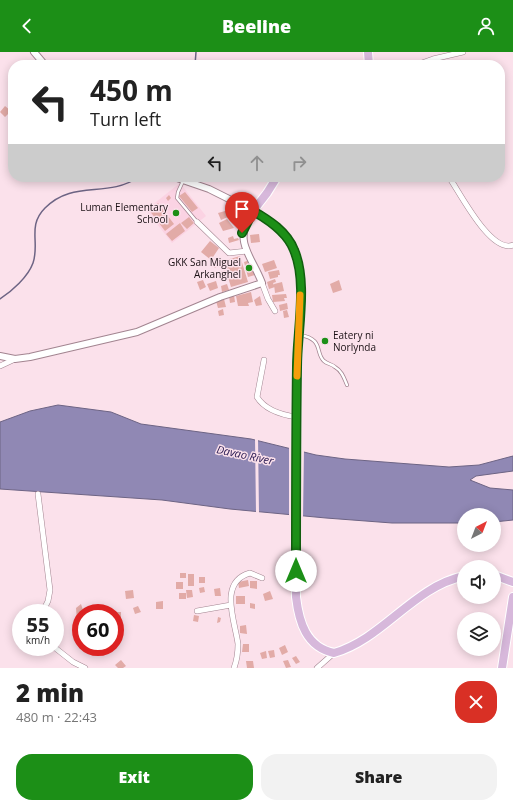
<!DOCTYPE html>
<meta charset="utf-8">
<style>
body{margin:0;font-family:"Open Sans",sans-serif;background:#f2f2f2;color:#222;height:100vh;display:flex;flex-direction:column;font-size:15px;white-space:nowrap}
*{box-sizing:border-box;margin:0}
p{font-size:13px;color:#767676}
.icon{flex:none;width:22px;height:22px;fill:none;stroke:currentColor;stroke-width:2;stroke-linecap:round;stroke-linejoin:round}
.map{position:relative;height:616px;overflow:hidden}
.sheet{display:flex;flex-direction:column;background:#fff;flex:1}
.sheet>*{flex:none}
.hud{position:absolute;left:8px;top:8px;width:497px;height:122px;border-radius:16px;box-shadow:0 2px 10px #0003;background:#fff;color:#222;overflow:hidden}
.needle{width:26px;rotate:42deg}
.fabs{position:absolute;left:457px;top:456px;display:grid;gap:8px}
.fabs a{display:grid;place-items:center;width:44px;height:44px;border-radius:50%;background:#fff;box-shadow:0 2px 10px #0003;font-size:20px}
.speed{position:absolute;left:12px;top:552px;display:flex;gap:8px;font-size:20px;font-weight:700;text-align:center}
.speed>*{display:grid;place-content:center;width:52px;height:52px;border-radius:50%;background:#fff;box-shadow:0 2px 10px #0003;line-height:1}
.speed small{font-size:10px;font-weight:400}
.speed .limit{border:6px solid #d22;background:#fff;color:#111}
.pin{position:absolute;display:grid;place-items:center;width:34px;height:34px;color:#fff;margin:-41px -17px;border-radius:50% 50% 50% 0;rotate:-45deg;box-shadow:0 0 4px #0007}
.pin .icon{rotate:45deg}
.me{position:absolute;width:44px;margin:-22px;rotate:0deg;stroke-linejoin:round;filter:drop-shadow(0 0 3px #0008)}
.turn{display:flex;align-items:center;gap:14px;height:84px;padding:0 16px;font-size:18px}
.turn .icon{width:52px;height:52px;stroke-width:2.5}
.turn b{display:block;font-size:28px;line-height:34px}
.lanes{display:flex;align-items:center;height:38px;padding:0 16px;background:#0003;justify-content:center;gap:20px;direction:ltr}
.lanes .off{opacity:.35}
.round{display:grid;place-items:center;flex:none;width:42px;height:42px;border-radius:16px;background:#f2f2f2}
.head{display:flex;align-items:center;justify-content:space-between;height:68px;padding:0 16px}
h1{font-size:24px;font-weight:800;line-height:30px}
.action{display:flex;gap:8px;margin-top:auto;padding:8px 16px}
.action a{flex:1;height:46px;border-radius:16px;background:#1c8f17;color:#fff;font-size:16px;font-weight:800;line-height:46px;text-align:center}
.action a+a{background:#f2f2f2;color:#222}
header{display:flex;justify-content:space-between;align-items:center;height:52px;padding:0 16px;background:#1c8f17;color:#fff;font-size:18px;font-weight:800}
.map>svg:first-child{display:block}
</style>
<header><svg class="icon" aria-label="back" viewBox="0 0 24 24"><path d="M15 5l-7 7 7 7"/></svg>Beeline<svg class="icon" aria-label="person" viewBox="0 0 24 24"><circle cx="12" cy="8" r="4"/><path d="M4 21q1-7 8-7t8 7"/></svg></header>
<div class="map">
<svg width="513" height="616" viewBox="0 0 513 616">
<rect width="100%" height="100%" fill="#fbe1eb"/>
<path fill="#fbd3e3" d="M180,131L206,164L172,191L146,158Z"/>
<path fill="#9088b4" stroke="#6d6484" d="M58,353L111,360L141,372L251,387L316,403L345,407L449,415L479,413L513,404V419L476,424L470,428L490,436L513,438V468L494,470V463H464V471H392L326,466L230,457L162,448L0,437V370L30,359Z"/>
<path fill="#fbe1eb" d="M255,386H258L259,461H256Z
M289,394L304,397L303,466L289,464Z"/>
<g fill="none" stroke-linecap="round" stroke-linejoin="round">
<path stroke="#6d6484" stroke-width="1.5" d="M195,13L196,0
M0,247C12,239 28,225 33,211C40,191 27,174 45,156C74,127 106,147 139,125"/>
</g>
<path fill="#e2aba7" d="M5,54L11,59L5,65L0,60Z
M185,140L198,156L192,160L179,144Z
M169,143L171,146L168,149L166,146Z
M158,151L174,172L165,179L149,158Z
M225,159H228L230,164L221,168L218,161Z
M189,165L194,171L187,177L181,171Z
M227,167L234,176L223,179L219,171Z
M180,171L185,179L172,189L166,182Z
M259,182L260,190L251,191L250,183Z
M233,184L234,187L238,186L239,188L229,191L228,186Z
M210,189L219,196L211,208L201,200Z
M240,204L248,230L231,235L223,209Z
M215,207L219,212L215,216L211,212Z
M250,208L255,223L248,225L244,210Z
M274,208L277,216L265,220L262,212Z
M225,218L227,225L221,227L218,221Z
M279,218L280,223H278V225L270,227L268,220Z
M275,227L276,230L273,231L275,235L269,237L267,230Z
M203,228L206,235L200,238L197,230Z
M339,228L342,238L333,241L330,232Z
M216,229L218,236L210,239L207,232Z
M282,230L284,239L275,241L274,232Z
M227,232L229,238L222,240L221,234Z
M251,240L253,250L248,251L249,254H238L236,244Z
M286,242L287,246H284L285,249L273,250L272,243Z
M234,243L235,250L230,251L229,244Z
M260,244L262,253L256,254L254,248Z
M224,247L226,255L218,256L216,249Z
M287,251L288,257L280,259L279,253Z
M223,257L224,263L219,264L218,259Z
M287,258L289,265L284,266L283,259Z
M180,521H186V526H180Z
M188,522H194V534H188Z
M199,525H205V531H199Z
M248,528L249,534L239,536L238,530Z
M250,529H257V537L250,536Z
M176,530H183V537H176Z
M204,535L205,540L200,541L199,536Z
M220,536L221,544H215L214,537Z
M133,538L134,546L126,547L125,539Z
M186,538H192L193,545L187,546Z
M270,539L273,547L265,549L263,542Z
M179,541H186V547H179Z
M236,544H245V552H236Z
M163,549V557H156V550Z
M250,551L255,552V557L250,556Z
M81,552L84,561H81V567L77,569L76,556Z
M138,554L141,560L135,562L133,556Z
M115,560H121V567H115Z
M194,563L199,564L198,570L193,569Z
M218,565L221,566L220,570L217,571Z
M246,573L247,582L240,581V574Z
M243,592H249V600H242Z
M285,593L288,600L282,603L279,596Z
M274,598L275,605L270,606L268,599Z
M266,599L267,606L262,607L260,601Z
M296,604L300,610L296,612L292,606Z
M121,608L126,614L123,616H118L115,613Z
M288,608L291,615L286,616L283,609Z
M246,609H253L254,616H247Z"/>
<g fill="none" stroke-linecap="round" stroke-linejoin="round">
<defs>
<path id="service" d="M183,129L178,140L177,146L197,170
M300,283C324,287 315,301 324,309C327,312 332,312 335,315C342,319 344,326 347,333"/>
<path id="minor" d="M416,13L433,7L463,0
M449,125C460,141 491,202 513,193
M197,170L229,201L247,199
M262,231L268,247L275,259
M264,308L257,345C265,358 282,363 297,365
M0,314L15,307
M38,442L50,538L48,549L42,561
M197,559L231,553
M54,595L73,610L85,616
M234,616C237,608 238,600 238,592C235,569 218,530 250,521L262,526
M317,616L334,601"/>
<path id="tertiary" d="M34,0L45,13
M0,304L15,307L30,305L137,280L220,245L262,231C251,202 232,190 253,159L209,137L174,125"/>
<path id="primary" d="M368,0L369,13
M277,125L267,141L253,159C269,168 286,180 294,198C308,230 297,280 297,315C296,392 296,468 296,545C299,570 306,595 334,601C383,587 413,535 464,524
M494,523L513,530
M502,616L513,545"/>
</defs>
<use href="#service" stroke="#a28490" stroke-width="4"/>
<use href="#minor" stroke="#a28490" stroke-width="6"/>
<use href="#tertiary" stroke="#a28490" stroke-width="8"/>
<use href="#primary" stroke="#fff" stroke-width="10"/>
<use href="#service" stroke="#fff" stroke-width="2.5"/>
<use href="#minor" stroke="#fff" stroke-width="5"/>
<use href="#tertiary" stroke="#fff" stroke-width="6"/>
<use href="#primary" stroke="#d7b8db" stroke-width="8"/>
</g>
<g fill="none" stroke-linecap="round" stroke-linejoin="round">
<defs>
<path id="route" d="M242,181L253,159C269,168 287,180 294,198C308,230 297,280 297,315C296,383 296,451 296,519"/>
</defs>
<use href="#route" stroke="#125d0f" stroke-width="10"/>
<use href="#route" stroke="#1c8f17" stroke-width="7"/>
<path stroke="#f59e0b" stroke-width="7" d="M297,324L300,243"/>
</g>
<g fill="#1c8f17" stroke="#fbe1eb" stroke-width="1.5">
<circle cx="176" cy="161" r="4"/>
<circle cx="249" cy="216" r="4"/>
<circle cx="325" cy="289" r="4"/>
</g>
<g text-anchor="middle" stroke-width="3" stroke-linejoin="round" paint-order="stroke">
<g font-size="10" fill="#1b1115" stroke="#fbe1eb" text-anchor="end">
<text x="168" y="159">Luman Elementary<tspan x="168" dy="12">School</tspan></text>
<text x="241" y="214">GKK San Miguel<tspan x="241" dy="12">Arkanghel</tspan></text>
<text x="333" y="287" text-anchor="start">Eatery ni<tspan x="333" dy="12">Norlynda</tspan></text>
</g>
<g font-size="11" font-style="italic" fill="#302057" stroke="#fbe1eb">
<text transform="translate(245 403) rotate(12)" y="4">Davao River</text>
</g>
</g>
</svg>
<div class="fabs">
<a><svg class="needle" viewBox="-14 -14 28 28"><path d="M0-13l5 13h-10z" fill="#e53935"/><path d="M0 13l5-13h-10z" fill="#767676"/></svg></a>
<a><svg class="icon" aria-label="sound" viewBox="0 0 24 24"><path d="M4 9h4l5-4v14l-5-4H4zM17 9q2 3 0 6"/></svg></a>
<a><svg class="icon" aria-label="layers" viewBox="0 0 24 24"><path d="M12 4l9 5-9 5-9-5zM3 14l9 5 9-5"/></svg></a>
</div>
<div class="speed"><div>55<small>km/h</small></div><div class="limit">60</div></div>
<div class="pin" style="left:242px;top:181px;background:#d93025"><svg class="icon" aria-label="arrive" viewBox="0 0 24 24"><path d="M6 21V4h12l-3 4 3 4H6"/></svg></div>
<svg class="me" style="left:296px;top:519px" viewBox="-20 -20 40 40"><circle r="19" fill="#fff"/><path d="M0-13L10 11 0 6-10 11z" fill="#1c8f17"/></svg>
<div class="hud">
<div class="turn"><svg class="icon" aria-label="left" viewBox="0 0 24 24"><path d="M17 20v-9H6M10 6l-5 5 5 5"/></svg><div><b>450 m</b>Turn left</div></div>
<div class="lanes"><svg class="icon" aria-label="left" viewBox="0 0 24 24"><path d="M17 20v-9H6M10 6l-5 5 5 5"/></svg><svg class="icon off" aria-label="ahead" viewBox="0 0 24 24"><path d="M12 20V5M6 11l6-6 6 6"/></svg><svg class="icon off" aria-label="right" viewBox="0 0 24 24"><path d="M7 20v-9h11M14 6l5 5-5 5"/></svg></div>
</div>
</div>
<section class="sheet">
<div class="head"><div><h1>2 min</h1><p>480 m · 22:43</p></div><a class="round" style="background:#d93025;color:#fff"><svg class="icon" aria-label="close" viewBox="0 0 24 24"><path d="M6 6l12 12M18 6L6 18"/></svg></a></div>
<div class="action"><a>Exit</a><a>Share</a></div>
</section>
